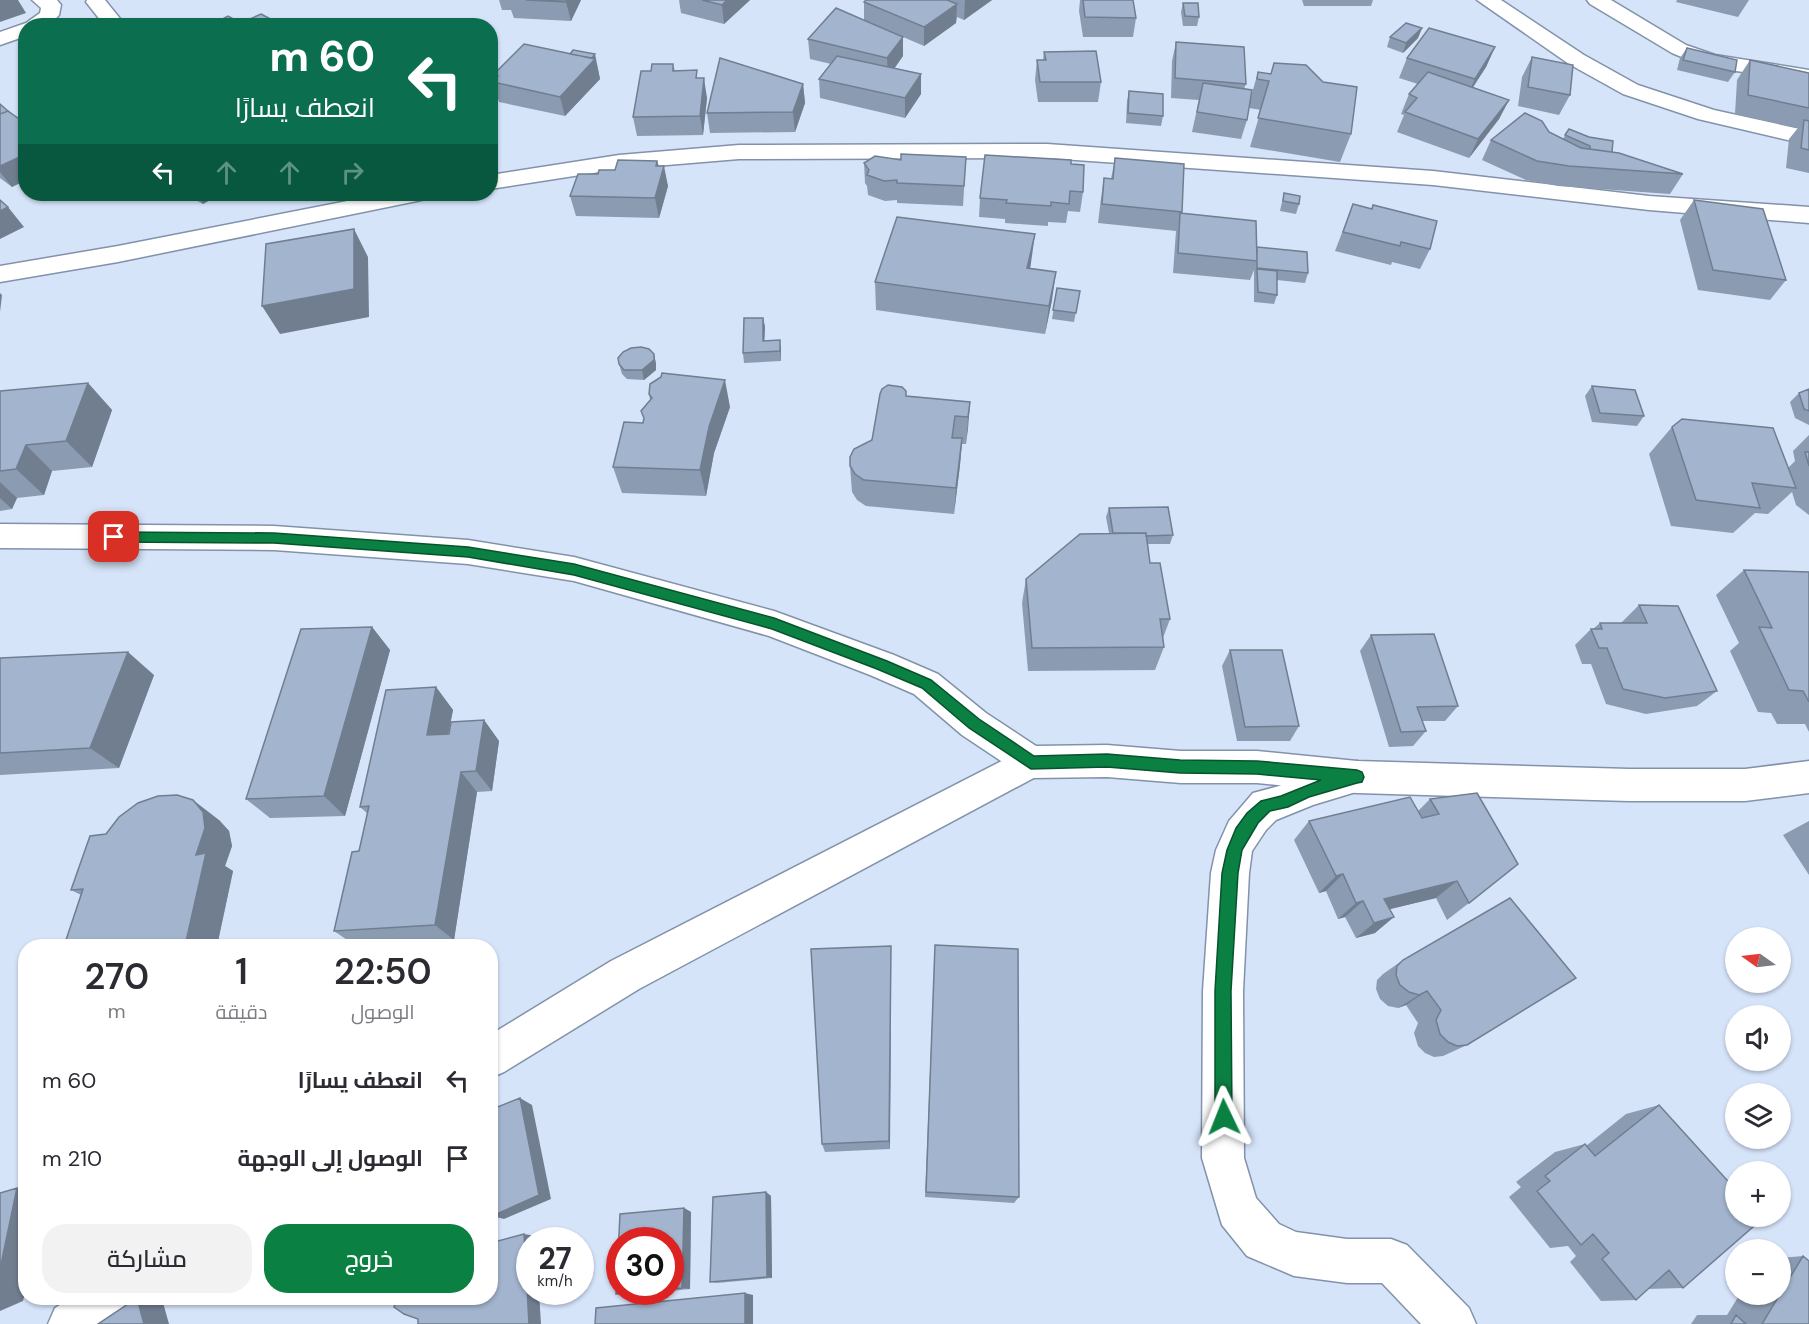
<!DOCTYPE html>
<html lang="ar">
<meta charset="utf-8">
<style>
body{margin:0;font-family:"DM Sans",Cairo,sans-serif;background:#f2f2f3;color:#2b2b33;direction:rtl;height:100vh;display:flex;flex-direction:column;font-size:22px;white-space:nowrap}
*{box-sizing:border-box;margin:0}
p{font-size:20px;color:#7c7c81}
.icon{flex:none;width:33px;height:33px;fill:none;stroke:currentColor;stroke-width:2;stroke-linecap:round;stroke-linejoin:round}
.map{position:relative;flex:1;overflow:hidden;direction:ltr}
.details{position:absolute;left:18px;top:939px;width:480px;height:366px;display:flex;flex-direction:column;background:#fff;border-radius:24px;box-shadow:0 2px 4px #0004;direction:rtl}
.details>*{flex:none}
.top-card{position:absolute;left:18px;top:18px;width:480px;height:183px;border-radius:24px;box-shadow:0 2px 4px #0004;direction:rtl;background:#0b6e4f;color:#fff;overflow:hidden}
.needle{width:39px;rotate:284deg}
.tools{position:absolute;left:1725px;top:927px;display:grid;gap:12px}
.tools a{display:grid;place-items:center;width:66px;height:66px;border-radius:50%;background:#fff;box-shadow:0 2px 4px #0004;font-size:30px}
.speed{position:absolute;left:516px;top:1227px;display:flex;gap:12px;font-size:30px;font-weight:700;text-align:center}
.speed>*{display:grid;place-content:center;width:78px;height:78px;border-radius:50%;background:#fff;box-shadow:0 2px 4px #0004;line-height:1}
.speed small{font-size:15px;font-weight:400}
.speed .limit{border:9px solid #d22;background:#fff;color:#111}
.pin{position:absolute;display:grid;place-items:center;width:51px;height:51px;color:#fff;margin:-26px;border-radius:12px;box-shadow:0 3px 9px #0006}
.me{position:absolute;width:66px;margin:-33px;rotate:358deg;stroke-linejoin:round;filter:drop-shadow(0 0 4px #0008)}
.turn{display:flex;align-items:center;gap:21px;height:126px;padding:0 24px;font-size:27px}
.turn .icon{width:78px;height:78px;stroke-width:2.5}
.turn b{display:block;font-size:42px;line-height:51px}
.lanes{display:flex;align-items:center;height:57px;padding:0 24px;background:#0003;justify-content:center;gap:30px;direction:ltr}
.lanes .off{opacity:.35}
.eta{display:flex;justify-content:space-evenly;align-items:center;height:102px;text-align:center}
.eta b{font-size:36px;font-weight:600;line-height:42px}
.cta{display:flex;gap:12px;margin-top:auto;padding:12px 24px}
.cta a{flex:1;height:69px;border-radius:24px;background:#0b8043;color:#fff;font-size:24px;font-weight:600;line-height:69px;text-align:center}
.cta a+a{background:#f2f2f3;color:#2b2b33}
ul{padding:0;list-style:none}
li{display:flex;align-items:center;gap:18px;height:78px;padding:0 24px}
li div{flex:1}
li b{display:block;font-size:22px}
li em{font-style:normal}
.map>svg:first-child{display:block}
</style>
<div class="map">
<svg width="1809" height="1324" viewBox="0 0 1809 1324">
<rect width="100%" height="100%" fill="#d6e4fa"/>
<g fill="none" stroke-linecap="round" stroke-linejoin="round">
<defs>
<path id="street" d="M32,0H57L61,5L59,15L49,26H26V36L0,45V32L26,23L40,13L41,8Z
M87,0H105L126,26H105L86,2Z
M1477,0H1501L1584,55L1638,85L1714,110L1809,131V145L1698,119L1623,94L1569,64Z
M1587,0H1611L1686,45L1715,55L1809,70V82L1703,66L1672,53L1590,4Z
M1031,746L1043,751L1048,762L1043,773L639,989L504,1072L490,1078V1035L611,961Z
M1357,761L1369,766L1375,777L1369,788L1313,805L1276,820L1266,830L1252,851L1249,873L1243,991L1244,1158L1256,1198L1279,1224L1296,1232L1347,1239H1391L1407,1245L1469,1308L1476,1324H1421L1382,1283H1347L1294,1276L1247,1256L1222,1225L1202,1158L1203,991L1211,873L1216,850L1229,821L1253,793L1279,786L1306,775Z
M71,1298H135L128,1314L113,1324H48L55,1308Z"/>
<path id="secondary" d="M1047,144L1433,171L1649,196L1809,207V223L1649,210L1433,185L1047,158L739,159L619,169L490,189V175L619,155L739,145Z
M383,194H429L425,199L417,201L118,262L0,282V266L118,246Z
M0,524L274,526L468,540L574,557L774,611L894,655L938,674L986,713L1036,746L1107,745L1181,751H1257L1357,761L1629,769H1745L1809,761V793L1745,801H1629L1357,793L1257,783H1181L1107,777L1031,778L1019,773L962,735L914,694L870,675L769,636L574,581L468,564L274,550L0,548Z"/>
</defs>
<use href="#street" stroke="#8192aa" stroke-width="3"/>
<use href="#secondary" stroke="#8192aa" stroke-width="3"/>
<use href="#street" fill="#fff" fill-rule="evenodd"/>
<use href="#secondary" fill="#fff" fill-rule="evenodd"/>
</g>
<path fill="#8b9bb1" d="M499,0H581L571,21L514,18L511,10H502Z
M679,0H750L724,24L681,13Z
M866,0H992L964,20L957,17L956,23L924,46L903,37V56L894,69L921,74V94L905,118L820,98L819,79L831,64L810,59L808,39L864,20V2Z
M1080,0H1133L1136,18L1133,37H1083L1079,11Z
M1302,0H1373L1371,6H1304Z
M1677,0H1749L1738,17L1676,2Z
M1183,3L1199,17L1197,26H1183L1181,12Z
M1422,28L1418,38L1403,53L1387,47L1390,37Z
M1176,42L1246,84L1244,89L1249,104L1258,72L1351,134L1340,162L1250,147L1261,110L1249,108L1247,120L1241,139L1192,132L1199,100L1171,98L1172,61Z
M1495,47L1486,67L1473,87L1509,100L1499,119L1469,158L1397,132L1404,115L1401,114L1409,94L1418,84L1399,78L1407,58Z
M1687,48L1735,72L1728,82L1677,70L1680,58Z
M1044,52L1101,82L1098,102H1038L1035,80L1037,60H1043Z
M1532,57L1570,95L1559,115L1518,106L1522,77Z
M1750,60L1809,73V173L1786,168L1789,139L1798,128L1735,114L1737,80Z
M491,64L494,74L597,64V65L600,79L565,116L499,102L493,82L494,80Z
M673,64L675,71L698,78L707,98L703,135L637,136L633,117L651,71Z
M803,84L805,103L795,132L710,133L707,113Z
M1129,91L1163,116L1161,126L1126,123L1127,101Z
M0,104L26,124V180L12,187L0,178Z
M1569,129L1612,152L1683,174L1670,194L1558,186L1526,180L1482,160L1491,140L1549,132L1563,139Z
M966,157L963,206L897,203V200L885,201L868,195L867,186L865,183L864,163L901,160Z
M1115,158L1182,212V214L1308,273L1305,283L1277,280V295L1274,304L1254,302V270L1250,280L1173,273L1176,231L1098,223L1101,198L1104,178L1111,179Z
M657,161L659,166L668,186L659,218L576,216L570,196L598,174Z
M1071,164L1083,192L1080,212L1068,211L1066,223L1048,222V226L1005,223V219L979,217L980,198Z
M1284,193L1299,204L1296,214L1280,211Z
M184,194H220L203,204Z
M1694,200L1786,280L1770,300L1698,290L1680,220Z
M1353,204L1430,249L1420,269L1392,262L1391,265L1335,251Z
M1031,263L1030,268L1052,300L1045,334L876,310L875,282Z
M1057,288L1080,291L1074,322L1052,319Z
M763,318L765,327L764,341L781,350V361L744,363L743,353Z
M654,354L656,364V370L644,380L627,379L622,374L619,364Z
M88,383L112,410L92,467L52,471L44,495L17,498L12,509L0,511V391Z
M1592,386L1644,416L1637,426L1592,422L1585,396Z
M1809,389V425L1795,418L1790,402L1799,393Z
M649,394L730,407L714,453L706,496L622,493L613,467L643,423L644,419L641,411L650,400Z
M906,396L970,402L966,444H962L960,465L954,514L866,506L857,500L852,492L850,466Z
M1672,427L1788,468L1795,461L1793,451L1809,435V515L1796,505L1792,492L1768,514L1755,513L1733,533L1671,526L1649,454Z
M1109,508L1173,535L1170,544H1148L1150,563L1170,619L1163,638L1164,647L1155,670L1028,671L1022,603L1026,579L1109,533L1106,517Z
M1744,570L1809,572V732L1805,724H1777L1771,713L1758,712L1730,651L1739,643L1716,595Z
M1639,605L1717,691L1697,706L1646,714L1606,704L1591,664H1582L1575,645L1591,629H1593L1600,623H1622V622Z
M372,627L390,650L345,816L270,818L246,799Z
M1371,635L1458,706L1445,721H1422L1426,731L1413,746L1389,747L1360,651Z
M1230,650L1299,726L1290,741H1237L1222,666Z
M0,658L154,675L119,768L0,775Z
M436,687L453,710L448,734L484,720L499,741L492,791L477,792L454,940L356,946L334,931L359,851L368,814L360,807Z
M1477,793L1469,903L1447,920L1436,898L1390,909L1375,933L1356,938L1345,917L1338,919L1326,891L1319,893L1294,840L1309,821L1418,811L1430,799Z
M219,820L229,831L232,846L225,866L233,871L217,946H64L81,895L71,890L106,834Z
M1809,821V875L1783,835Z
M935,945L1019,1197L1014,1203L925,1197Z
M891,946L890,1149L825,1152L822,1144Z
M1403,960L1467,1045L1443,1056L1434,1057L1425,1053L1418,1046L1414,1033L1418,1023L1406,1005L1398,1008L1388,1006L1380,999L1376,989L1377,980L1383,974Z
M1659,1105L1683,1288L1647,1289L1636,1300L1601,1301L1570,1262L1576,1256L1568,1246L1550,1248L1509,1197L1521,1187L1516,1182L1555,1152L1585,1144L1586,1146L1626,1114Z
M766,1192L771,1196L772,1278L717,1283L710,1282Z
M684,1208L691,1212L690,1289L670,1291V1240L620,1292H664L626,1295L616,1294Z
M1803,1256L1809,1324H1691L1697,1315H1727L1740,1294H1780V1258Z"/>
<path fill="#717e90" d="M0,0H18L26,13L0,22Z
M567,0H581L571,21L566,2Z
M727,0H750L724,24L722,5Z
M965,0H992L964,20Z
M957,4L956,23L924,46V27Z
M276,22L278,26H267Z
M1422,28L1418,38L1403,53L1406,43Z
M903,37V56L888,77L887,58Z
M1495,47L1486,67L1466,98L1475,79Z
M595,54L600,79L565,116L560,97Z
M491,64L494,74L490,78V65Z
M921,74V94L905,118V98Z
M704,78L707,98L703,135L700,116Z
M803,84L805,103L795,132L793,112Z
M1509,100L1499,119L1469,158L1478,139Z
M26,154V180L12,187L0,172V166Z
M657,161L661,177L664,166L668,186L659,218L655,198L656,166Z
M197,194H220L203,204Z
M8,207L24,227L0,239V211Z
M354,229L368,257L369,317L280,334L262,306Z
M1035,234L1031,263L1024,296L1027,268Z
M1056,272L1052,300L1045,334L1049,306Z
M0,293L2,295L0,312Z
M763,318L765,327L764,350L763,341Z
M780,340L781,350V361L780,351Z
M654,354L656,364V370L644,380L642,370Z
M725,380L730,407L714,453L706,496L700,470L709,427Z
M88,383L112,410L92,467L66,441Z
M970,402L968,429L966,444L968,417Z
M962,438L960,465L954,514L956,488Z
M26,445L52,471L44,495L16,469Z
M0,482L17,498L12,509L0,498Z
M372,627L390,650L345,816L324,796Z
M128,652L154,675L119,768L90,748Z
M436,687L453,710L444,756L427,735Z
M484,720L499,741L492,791L476,771Z
M461,772L477,792L454,940L435,925Z
M193,800L219,820L229,831L232,846L225,866L233,871L217,946H185L196,855Z
M1343,874L1326,891L1319,893L1336,876Z
M1457,881L1436,898L1370,914L1384,899Z
M1363,901L1345,917L1338,919L1356,903Z
M1394,917L1375,933L1356,938L1374,923Z
M891,946V961L890,1149L889,1141Z
M1427,991L1406,1005L1398,1008L1419,995Z
M520,1098L532,1105L551,1199L504,1219L496,1217L490,1220V1201Z
M17,1188L26,1189V1289L23,1301L0,1311V1269Z
M766,1192L771,1196L772,1278L767,1277Z
M684,1208L691,1212L690,1289L682,1288Z
M524,1234L536,1236V1240H530V1292H539L541,1324H529Z
M745,1293L753,1295V1324H745Z
M137,1298L162,1299L169,1324H144Z"/>
<path fill="#a2b4ce" stroke="#717e90" stroke-width="1.5" d="M526,0H567L566,2Z
M702,0H727L722,5Z
M866,0H947L957,4L924,27L864,2Z
M1083,0H1133L1136,18L1085,17Z
M1183,3H1198L1199,17L1185,16Z
M836,8L903,37L887,58L808,39Z
M261,14L276,22L267,26H209L228,16L241,23Z
M154,22L159,26H147Z
M1406,23L1422,28L1406,43L1390,37Z
M1429,28L1495,47L1475,79L1407,58Z
M1176,42L1244,47L1246,84L1175,78Z
M524,44L595,59L560,97L493,82L498,76L493,75Z
M1687,48L1737,60L1735,72L1683,60Z
M573,50L595,54L592,58L570,54Z
M1096,51L1101,82H1040L1037,60H1046L1044,52Z
M837,56L921,74L905,98L819,79Z
M1532,57L1573,65L1570,95L1528,87Z
M720,58L803,84L793,112L707,113Z
M1750,60L1809,73V108L1748,95Z
M1274,63L1306,65L1323,82L1357,87L1351,134L1258,118L1269,81L1257,79L1258,72L1271,74Z
M652,64H673V71L697,70L696,78H704L700,116L633,117L641,71H651Z
M1428,72L1509,100L1478,139L1405,112L1417,98L1409,94Z
M1203,83L1252,90L1247,120L1197,112Z
M1129,91L1163,94V116L1128,113Z
M0,104L9,112L8,111L0,114Z
M8,111L26,124V154L0,166V114Z
M1525,113L1542,121L1549,132L1581,148L1619,153L1683,174L1569,166L1537,161L1491,140Z
M1804,120L1809,121V150L1801,148Z
M1569,129L1589,137L1613,141L1612,152L1590,149V146L1565,135Z
M901,154L966,157L964,186L897,183V180L884,181L867,175L869,170L864,163L875,156L901,160Z
M985,155L1071,160V164L1084,165L1083,192L1070,191L1069,204L1051,202V206L1006,203L1007,200L980,198Z
M1115,158L1184,164L1182,212L1102,204L1104,178L1113,179Z
M618,160L657,161L656,166H664L655,198L570,196L578,174H598L599,170H615Z
M1284,193L1300,196L1299,204L1283,201Z
M0,200L8,207L0,211Z
M1694,200L1763,209L1786,280L1713,270Z
M1353,204L1372,209L1373,205L1437,221L1430,249L1401,242L1400,246L1343,232Z
M1180,213L1256,221L1257,261L1178,253Z
M897,217L1035,234L1027,268L1056,272L1049,306L875,282Z
M354,229V289L262,306L266,244Z
M1257,247L1307,252L1308,273L1257,268Z
M1257,269L1277,271V295L1258,292Z
M1057,288L1080,291L1076,313L1053,310Z
M744,318H763V341L780,340V351L743,353Z
M641,347L649,349L654,354V360L642,370H624L619,364L618,358L623,352L631,348Z
M662,373L725,380L709,427L700,470L613,467L624,422L643,423L644,418L641,411L652,398L649,394L650,384L661,377Z
M88,383L66,441L26,445L16,469L0,471V391Z
M888,385L902,387L906,391V396L970,402L968,417L955,416L952,438H962L956,488L864,480L855,474L850,466V457L854,449L872,440L880,394L882,389Z
M1592,386L1635,390L1644,416L1600,413Z
M1809,389V411L1804,409L1799,393Z
M1682,419L1773,428L1796,488L1752,483L1760,508L1696,500L1672,427Z
M1805,452H1809V466Z
M1168,507L1173,535L1146,536V533H1113L1109,508Z
M1146,533L1150,563H1160L1170,619H1160L1164,647L1032,648L1026,579L1080,534Z
M1744,570L1809,572V702L1803,691L1789,690L1759,627L1772,628Z
M1639,605L1678,606L1717,691L1665,698L1623,689L1607,648H1599L1591,629H1602L1600,623H1647Z
M372,627L324,796L246,799L301,629Z
M1434,634L1458,706L1417,707L1426,731L1401,732L1371,635Z
M1230,650H1282L1299,726L1245,727Z
M128,652L90,748L0,753V658Z
M436,687L427,735L449,734L451,722L484,720L476,771L461,772L435,925L334,931L352,852L359,851L369,806L360,807L386,690Z
M1477,793L1518,864L1469,903L1457,881L1384,899L1394,917L1374,923L1363,901L1356,903L1343,874L1336,876L1309,821L1410,797L1422,818L1439,814L1430,799Z
M177,795L193,800L203,812L205,828L196,855L206,853L185,946H64L83,889L71,890L90,836L106,834L119,817L138,803L158,796Z
M1510,898L1576,978L1467,1045L1457,1046L1448,1042L1440,1034L1436,1020L1441,1010L1427,991L1419,995L1409,992L1400,985L1396,975L1397,966L1403,960Z
M935,945L1018,949L1019,1197L926,1192Z
M891,946L889,1141L822,1144L811,949Z
M520,1098L539,1195L492,1216L490,1212V1110Z
M1659,1105L1736,1190V1216H1760L1762,1219L1683,1288L1669,1270L1636,1300L1602,1259L1609,1253L1593,1234L1581,1245L1537,1191L1550,1181L1545,1176L1585,1144L1595,1156Z
M17,1188L0,1269V1193Z
M766,1192L767,1277L710,1282L713,1197Z
M684,1208L682,1288L670,1289V1240H620V1292H646L616,1294L620,1214Z
M524,1234L529,1324H418V1319L404,1314L394,1307L397,1298H490V1243Z
M1803,1256L1809,1261V1324H1762Z
M745,1293V1324H595L596,1308Z
M137,1298L144,1324H98Z
M1736,1315L1746,1324H1731Z"/>
<path fill="#0b8043" stroke="#07532c" stroke-width="1.5" d="M114,532L274,533L468,547L574,564L774,618L887,661L931,680L979,719L1034,756L1107,754L1180,760L1257,761L1357,770L1362,772L1364,777L1362,782L1357,783L1309,797L1288,807L1270,811L1258,823L1242,850L1238,873L1231,991L1232,1117L1230,1123L1224,1125L1217,1123L1215,1117V991L1222,873L1227,850L1236,828L1247,813L1261,801L1281,796L1321,780L1257,774L1180,773L1107,767L1031,769L969,728L922,688L877,669L772,629L574,575L468,557L274,543L114,542L108,537Z"/>
</svg>
<div class="tools">
<a><svg class="needle" viewBox="-14 -14 28 28"><path d="M0-13l5 13h-10z" fill="#e53935"/><path d="M0 13l5-13h-10z" fill="#7c7c81"/></svg></a>
<a><svg class="icon" aria-label="sound" viewBox="0 0 24 24"><path d="M4 9h4l5-4v14l-5-4H4zM17 9q2 3 0 6"/></svg></a>
<a><svg class="icon" aria-label="layers" viewBox="0 0 24 24"><path d="M12 4l9 5-9 5-9-5zM3 14l9 5 9-5"/></svg></a>
<a>+</a>
<a>−</a>
</div>
<div class="speed"><div>27<small>km/h</small></div><div class="limit">30</div></div>
<div class="pin" style="left:114px;top:537px;background:#d93025"><svg class="icon" aria-label="arrive" viewBox="0 0 24 24"><path d="M6 21V4h12l-3 4 3 4H6"/></svg></div>
<svg class="me" style="left:1224px;top:1117px" viewBox="-20 -20 40 40"><path d="M0-17L14 15 0 8-14 15z" fill="#0b8043" stroke="#fff" stroke-width="4"/></svg>
<div class="top-card">
<div class="turn"><svg class="icon" aria-label="left" viewBox="0 0 24 24"><path d="M17 20v-9H6M10 6l-5 5 5 5"/></svg><div><b>60 m</b>انعطف يسارًا</div></div>
<div class="lanes"><svg class="icon" aria-label="left" viewBox="0 0 24 24"><path d="M17 20v-9H6M10 6l-5 5 5 5"/></svg><svg class="icon off" aria-label="ahead" viewBox="0 0 24 24"><path d="M12 20V5M6 11l6-6 6 6"/></svg><svg class="icon off" aria-label="ahead" viewBox="0 0 24 24"><path d="M12 20V5M6 11l6-6 6 6"/></svg><svg class="icon off" aria-label="right" viewBox="0 0 24 24"><path d="M7 20v-9h11M14 6l5 5-5 5"/></svg></div>
</div>
<section class="details">
<div class="eta">
<div><b>22:50</b><p>الوصول</p></div>
<div><b>1</b><p>دقيقة</p></div>
<div><b>270</b><p>m</p></div>
</div>
<ul>
<li><svg class="icon" aria-label="left" viewBox="0 0 24 24"><path d="M17 20v-9H6M10 6l-5 5 5 5"/></svg><div><b>انعطف يسارًا</b></div><em>60 m</em></li>
<li><svg class="icon" aria-label="arrive" viewBox="0 0 24 24"><path d="M6 21V4h12l-3 4 3 4H6"/></svg><div><b>الوصول إلى الوجهة</b></div><em>210 m</em></li>
</ul>
<div class="cta"><a>خروج</a><a>مشاركة</a></div>
</section>
</div>
